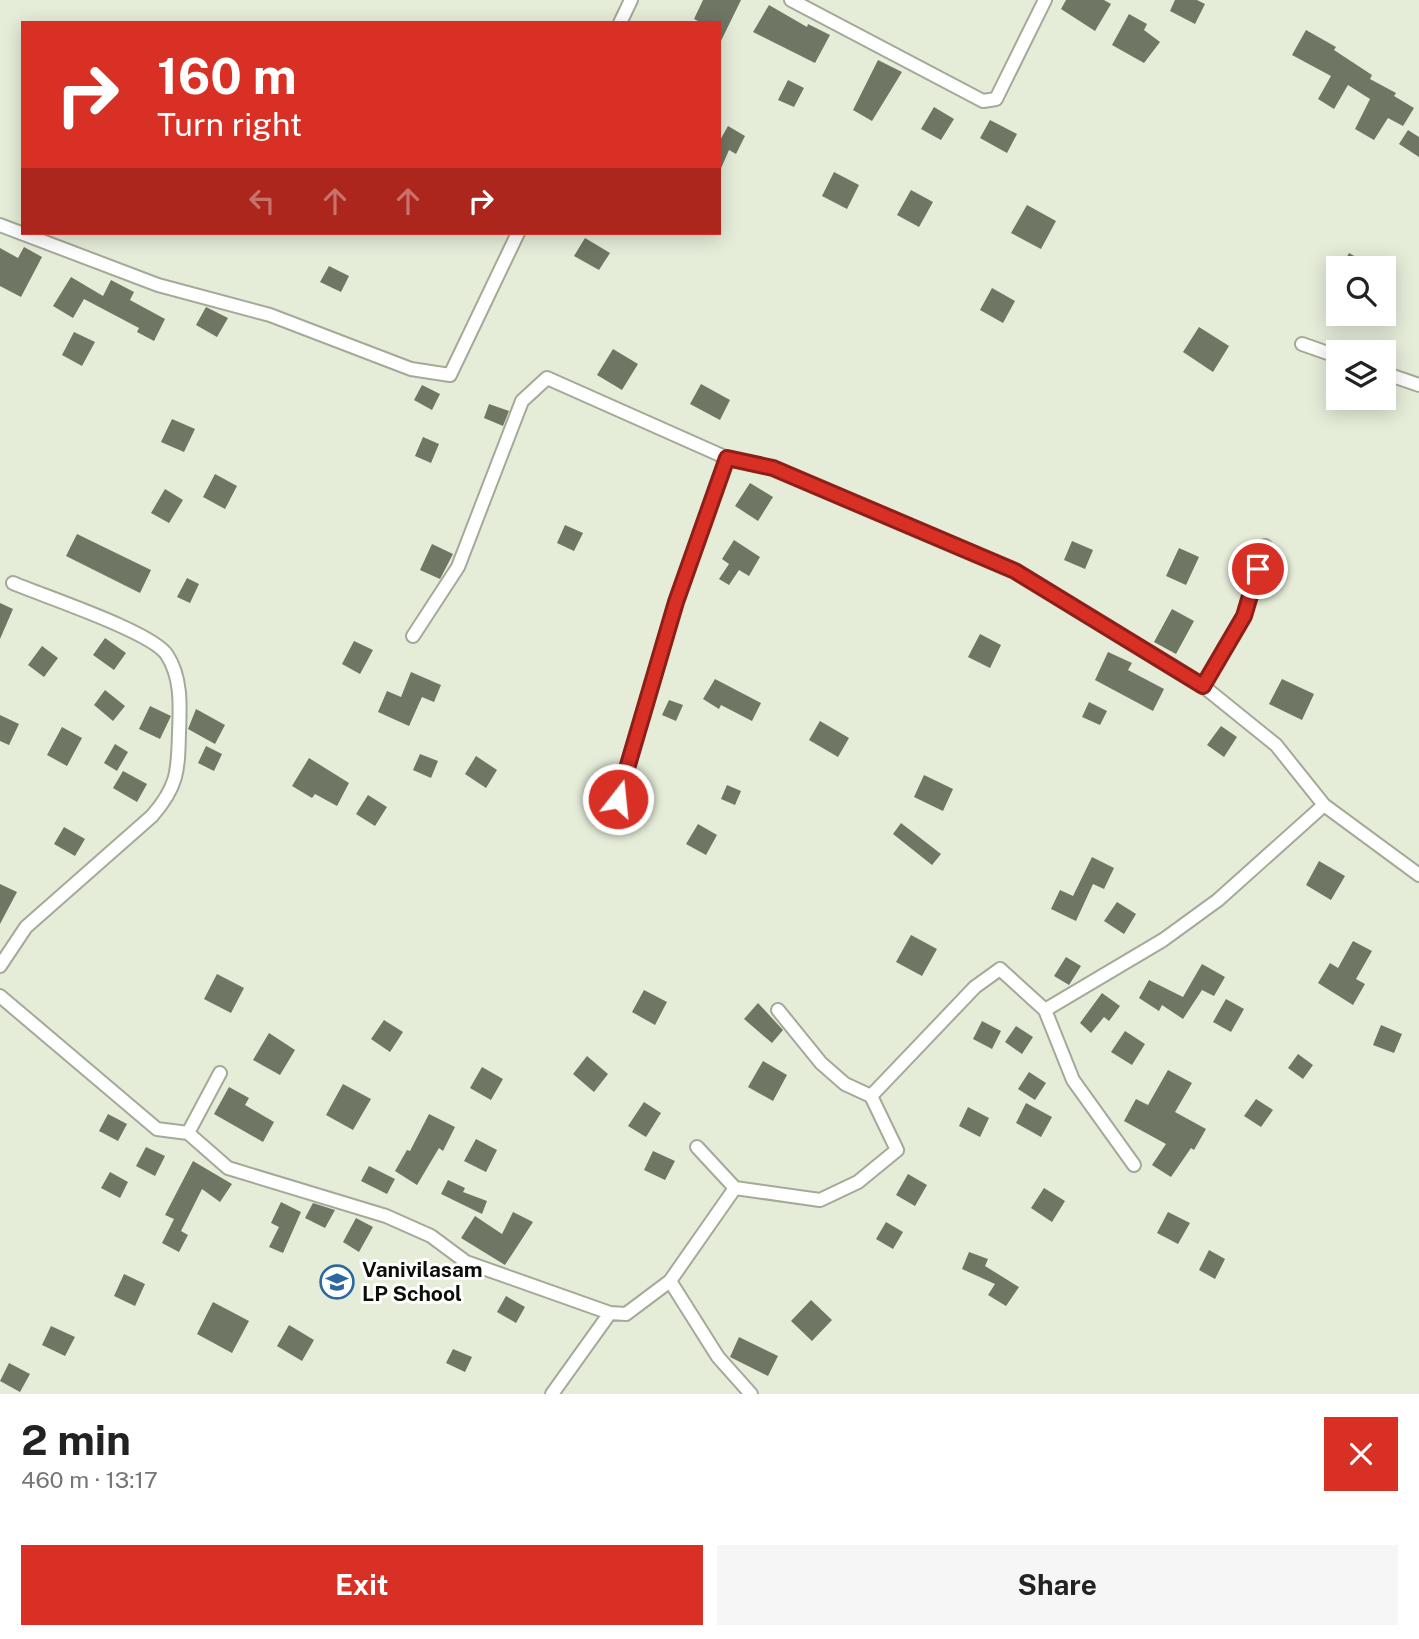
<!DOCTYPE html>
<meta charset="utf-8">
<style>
body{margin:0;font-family:"Public Sans",sans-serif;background:#f6f6f6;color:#222;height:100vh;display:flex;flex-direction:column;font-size:26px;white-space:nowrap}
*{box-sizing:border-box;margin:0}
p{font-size:23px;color:#767676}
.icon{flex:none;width:38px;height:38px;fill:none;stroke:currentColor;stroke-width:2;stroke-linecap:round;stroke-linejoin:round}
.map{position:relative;height:1394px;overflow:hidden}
.panel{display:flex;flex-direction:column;background:#fff;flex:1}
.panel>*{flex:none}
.hud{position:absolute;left:21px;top:21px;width:700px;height:214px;border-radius:0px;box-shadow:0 4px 18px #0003;background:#d93025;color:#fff;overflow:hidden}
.tools{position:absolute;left:1326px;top:256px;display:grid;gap:14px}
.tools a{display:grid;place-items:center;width:70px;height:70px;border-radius:0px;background:#fff;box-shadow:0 4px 18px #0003;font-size:35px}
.pin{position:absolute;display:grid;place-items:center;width:60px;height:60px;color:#fff;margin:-30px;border:4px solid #fff;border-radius:50%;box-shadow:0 2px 7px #0007}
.me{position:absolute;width:77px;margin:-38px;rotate:16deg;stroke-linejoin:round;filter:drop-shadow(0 0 5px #0008)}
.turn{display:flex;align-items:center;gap:24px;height:147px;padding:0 21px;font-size:32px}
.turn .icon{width:91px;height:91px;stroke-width:2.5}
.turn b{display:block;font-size:49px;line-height:60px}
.lanes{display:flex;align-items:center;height:66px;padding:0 21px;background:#0003;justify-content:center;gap:35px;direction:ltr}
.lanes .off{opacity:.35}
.round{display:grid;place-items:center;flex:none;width:74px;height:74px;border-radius:0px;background:#f6f6f6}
.headline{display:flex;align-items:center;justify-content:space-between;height:119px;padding:0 21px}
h1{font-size:42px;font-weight:700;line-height:52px}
.primary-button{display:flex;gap:14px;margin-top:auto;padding:14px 21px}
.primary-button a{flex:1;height:80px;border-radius:0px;background:#d93025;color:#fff;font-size:28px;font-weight:700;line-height:80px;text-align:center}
.primary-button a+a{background:#f6f6f6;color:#222}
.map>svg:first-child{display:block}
</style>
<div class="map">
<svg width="1419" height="1394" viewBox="0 0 1419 1394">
<rect width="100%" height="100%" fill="#e5edd9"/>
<path fill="#6f7664" d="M703,0H741L719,45V23H702L694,19Z
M1066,0H1104L1111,4L1095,31L1061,9Z
M1175,0H1197L1205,4L1195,24L1170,11Z
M769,5L807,27L808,24L830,35L815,63L753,32Z
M1129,14L1147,24L1144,30L1160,42L1144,63L1112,45Z
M1306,30L1336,47L1334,50L1372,75L1370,79L1396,93L1394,96L1414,108L1403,126L1388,118L1374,140L1355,129L1370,99L1348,85L1334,109L1318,99L1331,76L1292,55Z
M878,60L902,72L872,121L853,110Z
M788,80L804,88L794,107L778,100Z
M934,107L954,119L941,140L921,129Z
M990,120L1017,134L1007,153L980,138Z
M728,126L745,136L736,154L729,150L719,173V142Z
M1408,130L1419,137V157L1399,144Z
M834,172L859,185L847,209L822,196Z
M911,190L933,202L919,227L897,215Z
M1027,205L1056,221L1041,249L1011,233Z
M585,238L610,253L599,270L574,256Z
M24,247L42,257L21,297L0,286V248L18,258Z
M1349,253L1375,268H1341Z
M329,266L349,276L341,292L320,282Z
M71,277L103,296L111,280L134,292L130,300L165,319L154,341L137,332L139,328L84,299L73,318L53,306Z
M992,288L1015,301L1003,323L980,310Z
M206,307L228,318L217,337L196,325Z
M1199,327L1229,346L1213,372L1183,352Z
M74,332L95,342L82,366L62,355Z
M613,349L638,364L622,390L597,375Z
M701,384L730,400L720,420L690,404Z
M422,385L440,394L432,410L414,400Z
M489,404L509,411L503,426L484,418Z
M172,419L195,429L184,452L161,442Z
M423,437L439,444L431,463L415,456Z
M215,474L237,486L225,509L203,497Z
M750,483L773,497L758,521L735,506Z
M165,489L183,500L169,523L151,513Z
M565,525L583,533L574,551L557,543Z
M77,534L151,570L140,593L66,556Z
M734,540L760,557L749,576L739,570L729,585L719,579L729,564L722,559Z
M1072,541L1093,550L1085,569L1064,560Z
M432,544L453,554L440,579L420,570Z
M1179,548L1199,557L1186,585L1166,576Z
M187,578L199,584L190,603L177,597Z
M0,603L13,609L0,639Z
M1172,609L1194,621L1176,654L1154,642Z
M980,634L1001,645L990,668L968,657Z
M105,638L126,653L114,670L93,655Z
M354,641L373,650L360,674L342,664Z
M42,646L58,658L44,677L28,665Z
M1108,652L1132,663L1128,670L1164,689L1153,711L1095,680Z
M411,672L441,685L434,702L422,697L409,726L378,712L387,691L401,697Z
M715,679L761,703L752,721L721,705L719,709L703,699Z
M1282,679L1314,694L1302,720L1269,704Z
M105,690L125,706L113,721L94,705Z
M669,700L683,705L676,721L662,715Z
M1089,702L1107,711L1100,725L1082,717Z
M150,706L171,716L160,739L139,729Z
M196,709L225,725L215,744L188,729Z
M0,715L19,724L9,745L0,741Z
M820,721L849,738L838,757L809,740Z
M1221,726L1237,737L1224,757L1207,745Z
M62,727L82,738L67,766L47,755Z
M115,744L128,752L117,771L104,763Z
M206,746L222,754L214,771L198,763Z
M420,754L438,761L431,778L413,770Z
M476,756L497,770L486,788L465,774Z
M309,758L349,783L337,806L315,794L312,798L292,786Z
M123,771L147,784L137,802L113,788Z
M924,775L953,789L943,811L914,797Z
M727,785L741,791L735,805L721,799Z
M368,795L387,807L375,826L356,814Z
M901,823L941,854L932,865L893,834Z
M698,824L717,835L706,855L686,844Z
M64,827L85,839L75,856L54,844Z
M1092,857L1114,868L1104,889L1093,884L1076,921L1051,909L1060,890L1073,896Z
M1319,861L1345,876L1331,900L1306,885Z
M0,884L17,892L0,924Z
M1117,902L1136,914L1124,934L1104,921Z
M911,935L937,949L922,976L896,962Z
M1353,941L1372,951L1356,979L1365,984L1353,1005L1318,983L1330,963L1338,968Z
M1066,957L1081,966L1069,985L1054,976Z
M1202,964L1225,977L1214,996L1202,990L1183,1019L1162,1005L1159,1011L1139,998L1149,980L1183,997Z
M217,974L244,988L231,1013L204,999Z
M644,990L667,1002L655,1025L632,1012Z
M1102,993L1120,1006L1109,1021L1104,1017L1091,1033L1080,1023Z
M1226,999L1244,1009L1231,1032L1213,1022Z
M758,1003L783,1030L772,1043L744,1019Z
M384,1020L403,1032L390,1052L371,1039Z
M982,1021L1001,1031L992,1049L973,1039Z
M1381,1025L1402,1034L1394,1053L1373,1045Z
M1016,1026L1033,1037L1022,1054L1005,1042Z
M1125,1031L1145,1044L1132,1065L1111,1052Z
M269,1033L295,1050L280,1075L253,1060Z
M1298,1054L1313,1065L1303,1079L1288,1068Z
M587,1056L608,1074L594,1092L573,1074Z
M763,1061L787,1075L773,1101L748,1087Z
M482,1067L503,1079L491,1100L470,1088Z
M1168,1070L1192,1083L1175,1112L1206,1129L1194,1150L1191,1148L1171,1177L1152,1165L1166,1144L1124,1121L1136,1099L1148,1105Z
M1029,1072L1046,1083L1035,1100L1018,1089Z
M343,1084L371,1099L353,1130L326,1115Z
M229,1087L249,1098L245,1105L274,1122L263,1142L214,1114Z
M1256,1099L1273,1110L1261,1127L1244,1116Z
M644,1102L661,1113L646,1137L628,1126Z
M1026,1103L1052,1117L1041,1137L1016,1123Z
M968,1107L989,1118L980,1137L959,1126Z
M108,1114L127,1124L118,1141L99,1131Z
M429,1114L455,1127L443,1151L439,1148L417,1185L395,1171L407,1150L410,1151Z
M476,1139L497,1150L486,1172L464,1161Z
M146,1147L165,1156L155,1176L136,1166Z
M653,1151L675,1161L665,1180L644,1170Z
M193,1161L232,1184L220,1202L202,1189L181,1231L188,1235L179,1252L162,1243L174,1219L165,1215Z
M369,1166L395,1179L387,1194L361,1181Z
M110,1172L128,1182L120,1198L101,1188Z
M908,1174L927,1185L915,1206L896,1195Z
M448,1180L465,1188L463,1192L487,1201L482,1214L441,1194Z
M1044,1188L1065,1201L1052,1222L1031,1208Z
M281,1202L301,1212L283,1253L269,1247L279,1227L271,1223Z
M313,1203L335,1210L325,1228L305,1218Z
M513,1212L533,1222L505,1265L461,1238L475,1216L502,1234Z
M1168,1212L1190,1223L1178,1244L1157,1233Z
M356,1218L373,1227L359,1252L343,1242Z
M886,1222L903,1232L893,1249L876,1239Z
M1209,1250L1225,1259L1215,1279L1199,1270Z
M969,1252L988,1259L985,1266L1019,1287L1006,1306L988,1295L995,1284L962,1269Z
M124,1274L145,1284L135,1306L114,1296Z
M506,1296L525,1307L516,1323L497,1312Z
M811,1300L832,1320L812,1341L791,1321Z
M213,1302L249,1321L232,1353L197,1334Z
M289,1325L314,1340L302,1361L277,1346Z
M51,1326L75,1337L65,1356L42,1345Z
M739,1337L778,1356L768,1376L730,1357Z
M453,1349L472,1357L465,1372L446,1363Z
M9,1363L30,1374L20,1392L0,1381Z"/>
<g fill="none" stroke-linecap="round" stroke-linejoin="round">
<defs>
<path id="minor" d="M791,0L983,101L996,99L1045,0
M620,23L631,0
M0,225L158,285L270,315L411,369L450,375L518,233
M1302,344L1339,357
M1384,373L1419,385
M413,636L458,567L522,401L547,378L727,458L773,468L1015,571L1203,686L1276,745L1324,805L1419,875
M1203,686L1244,616L1265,546
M618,799L676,602L727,458
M0,966L26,927L152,816C178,786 178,771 179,733C180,707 182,678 167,655C153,632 43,596 13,583
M0,996L157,1129L188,1133L228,1168L386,1216L431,1236L466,1262L610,1313L626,1314L670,1281L718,1357L751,1394
M1045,1010L1163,940L1218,900L1324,805
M871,1096L975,987L1000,969L1045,1010L1073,1080L1134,1165
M188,1133L220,1073
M697,1147L735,1188L820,1200L858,1182L897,1150L871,1096L845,1084L821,1063L778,1010
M670,1281L735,1188
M552,1394L610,1313"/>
</defs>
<use href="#minor" stroke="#a3aa97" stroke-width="16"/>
<use href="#minor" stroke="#fff" stroke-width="12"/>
</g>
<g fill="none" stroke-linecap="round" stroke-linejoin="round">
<defs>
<path id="route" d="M618,799L676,602L727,458L773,468L1015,571L1203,686L1244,616L1258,569"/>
</defs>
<use href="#route" stroke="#8d1f18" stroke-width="18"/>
<use href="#route" stroke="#d93025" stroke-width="12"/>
</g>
<defs>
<symbol id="school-ring" viewBox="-11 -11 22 22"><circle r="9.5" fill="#fff" stroke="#2c679f" stroke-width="1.5"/><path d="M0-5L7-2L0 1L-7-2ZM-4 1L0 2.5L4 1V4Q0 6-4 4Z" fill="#2c679f"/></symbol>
</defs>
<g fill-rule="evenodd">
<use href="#school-ring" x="318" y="1263" width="38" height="38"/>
</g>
<g text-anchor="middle" stroke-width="6" stroke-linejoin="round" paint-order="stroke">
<g font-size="21" font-weight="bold" fill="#0c0e08" stroke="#fff" text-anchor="start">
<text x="362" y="1277">Vanivilasam<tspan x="362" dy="24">LP School</tspan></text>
</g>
</g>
</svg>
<div class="tools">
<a><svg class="icon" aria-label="search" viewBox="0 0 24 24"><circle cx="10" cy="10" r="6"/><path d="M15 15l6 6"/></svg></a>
<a><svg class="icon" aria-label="layers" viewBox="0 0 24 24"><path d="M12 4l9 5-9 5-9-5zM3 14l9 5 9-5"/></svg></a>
</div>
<div class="pin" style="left:1258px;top:569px;background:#d93025"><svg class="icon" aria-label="arrive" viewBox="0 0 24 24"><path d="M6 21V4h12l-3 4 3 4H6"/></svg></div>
<svg class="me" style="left:618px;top:799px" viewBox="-20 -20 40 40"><circle r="17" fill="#d93025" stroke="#fff" stroke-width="3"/><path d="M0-11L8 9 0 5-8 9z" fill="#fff"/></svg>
<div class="hud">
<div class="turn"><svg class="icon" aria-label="right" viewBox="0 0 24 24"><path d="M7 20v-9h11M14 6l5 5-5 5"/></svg><div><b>160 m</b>Turn right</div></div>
<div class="lanes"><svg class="icon off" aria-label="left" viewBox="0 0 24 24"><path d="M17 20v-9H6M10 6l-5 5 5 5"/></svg><svg class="icon off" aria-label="ahead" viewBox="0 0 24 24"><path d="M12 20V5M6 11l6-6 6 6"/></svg><svg class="icon off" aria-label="ahead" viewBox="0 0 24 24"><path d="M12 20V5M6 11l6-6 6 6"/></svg><svg class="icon" aria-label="right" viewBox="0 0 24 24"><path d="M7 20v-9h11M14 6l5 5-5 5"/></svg></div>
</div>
</div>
<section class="panel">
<div class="headline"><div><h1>2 min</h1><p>460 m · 13:17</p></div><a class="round" style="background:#d93025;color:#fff"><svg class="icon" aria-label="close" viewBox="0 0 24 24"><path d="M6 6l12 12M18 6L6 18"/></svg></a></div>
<div class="primary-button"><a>Exit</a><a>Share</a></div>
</section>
